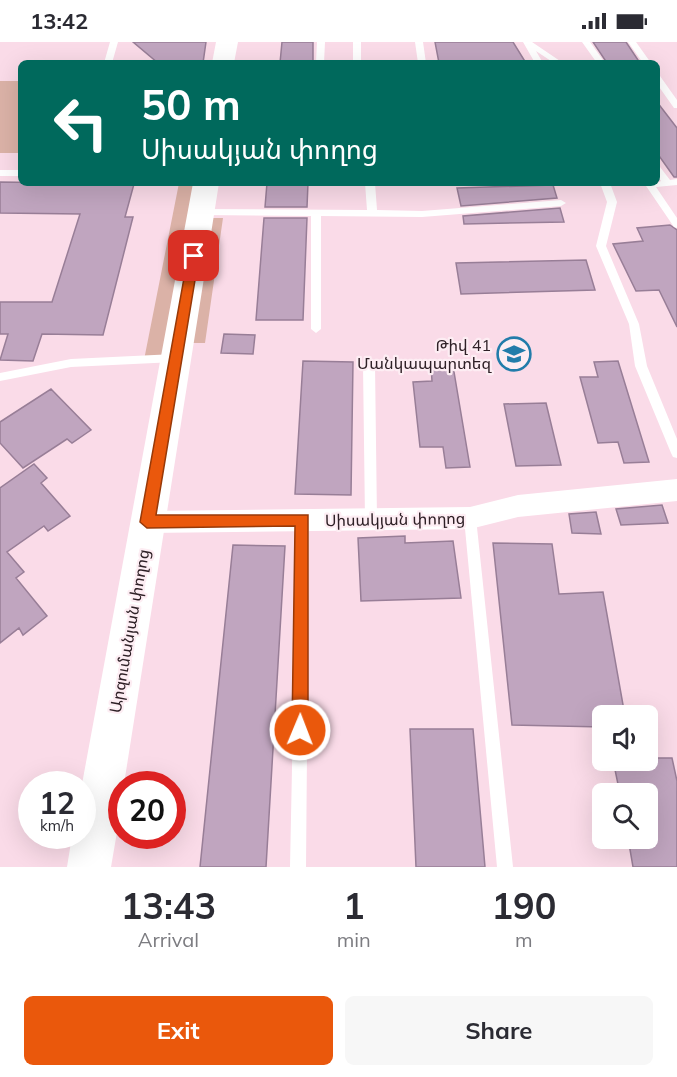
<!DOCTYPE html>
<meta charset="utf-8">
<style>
body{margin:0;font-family:Mulish,"Noto Sans Armenian",sans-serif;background:#f7f7f7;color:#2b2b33;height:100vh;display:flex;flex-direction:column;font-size:22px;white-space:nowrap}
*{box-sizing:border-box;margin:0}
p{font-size:20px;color:#7c7c81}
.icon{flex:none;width:33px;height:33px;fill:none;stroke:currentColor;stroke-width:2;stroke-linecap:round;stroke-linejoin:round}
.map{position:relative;height:825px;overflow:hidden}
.details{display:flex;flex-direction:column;background:#fff;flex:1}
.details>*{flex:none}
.guide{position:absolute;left:18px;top:18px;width:642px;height:126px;border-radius:9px;box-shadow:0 6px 24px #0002;background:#00695c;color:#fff;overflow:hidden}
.buttons{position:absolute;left:592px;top:663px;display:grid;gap:12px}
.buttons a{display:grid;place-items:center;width:66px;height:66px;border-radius:9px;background:#fff;box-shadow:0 6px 24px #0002;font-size:30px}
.speed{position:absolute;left:18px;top:729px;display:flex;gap:12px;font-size:30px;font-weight:700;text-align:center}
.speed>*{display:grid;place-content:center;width:78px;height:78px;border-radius:50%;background:#fff;box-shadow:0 6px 24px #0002;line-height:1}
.speed small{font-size:15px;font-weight:400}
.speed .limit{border:9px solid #d22;background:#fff;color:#111}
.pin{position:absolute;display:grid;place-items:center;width:51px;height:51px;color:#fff;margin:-26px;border-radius:12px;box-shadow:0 3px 9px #0006}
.me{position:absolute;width:66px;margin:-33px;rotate:1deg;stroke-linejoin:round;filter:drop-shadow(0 0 4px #0008)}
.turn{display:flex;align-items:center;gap:21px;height:126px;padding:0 24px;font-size:27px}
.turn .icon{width:78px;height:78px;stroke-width:2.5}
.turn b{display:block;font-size:42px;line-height:51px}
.eta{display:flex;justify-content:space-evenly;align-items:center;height:102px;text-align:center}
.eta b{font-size:36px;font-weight:700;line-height:42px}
.cta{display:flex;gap:12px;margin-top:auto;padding:12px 24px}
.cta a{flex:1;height:69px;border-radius:9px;background:#ea580c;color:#fff;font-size:24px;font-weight:700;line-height:69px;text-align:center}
.cta a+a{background:#f7f7f7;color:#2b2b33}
.status{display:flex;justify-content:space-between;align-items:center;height:42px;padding:0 30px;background:#fff;direction:ltr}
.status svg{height:16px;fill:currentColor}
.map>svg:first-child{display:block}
</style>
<div class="status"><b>13:42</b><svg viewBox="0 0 49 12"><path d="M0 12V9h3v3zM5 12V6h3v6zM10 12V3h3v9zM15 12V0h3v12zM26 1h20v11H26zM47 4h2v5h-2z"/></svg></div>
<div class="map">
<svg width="677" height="825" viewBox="0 0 677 825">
<rect width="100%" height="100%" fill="#fadbe8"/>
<path fill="#dbb2a7" d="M0,39H21V111H0Z
M179,141H196L164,318H144Z
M206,176H223L205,301H186Z"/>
<path fill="#c0a5bf" stroke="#987e97" stroke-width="1.5" d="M133,0H206L203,21H158Z
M282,0H313V21H280Z
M435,0H513L526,21H439Z
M593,0H626L640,21H607Z
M657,60L677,86V135H674L657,111Z
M0,140L134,142L125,175H133L103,293L42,292L33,319L0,318L8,292H0V260H52L80,172L0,171Z
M267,141H308L307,165H265Z
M553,143L557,156L461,164L457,146Z
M560,166L564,180L464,182L463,174Z
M264,176H307L303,278H256Z
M670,183L677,188V285L659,248L636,249L613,202L643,199L637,186Z
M586,218L595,248L461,252L456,221Z
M224,292L255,293L253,312L221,311Z
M303,319L353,320L351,453L295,452Z
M618,319L649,420L624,421L618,400L598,401L580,335H598L594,320Z
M431,324H453L470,425L446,426L443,405H420L413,340L432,339Z
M51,347L91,388L72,401L67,397L23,426L0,401V380Z
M546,361L561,423L516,424L504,362Z
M34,422L47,436L41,441L70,474L48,489L44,484L7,510L24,530L16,536L47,574L23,593L19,586L0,601V446Z
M662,463L668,481L621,483L616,467Z
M596,470L601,492L572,491L569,472Z
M405,494V501L453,499L461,556L361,559L358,496Z
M493,501L552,502L559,552L603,550L625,674H603V685L512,683Z
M233,503L285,504L266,825H200Z
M410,687H473L485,825H416Z
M648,716H672L677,739V825H633L628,796H648V752H620L613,718H648Z"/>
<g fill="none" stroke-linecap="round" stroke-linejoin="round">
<path fill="#fff" fill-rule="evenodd" d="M110,0H118L112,21H104Z
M317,0H325L324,21H316Z
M353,0H361V21H353Z
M415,0H423L426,21H418Z
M523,0H532L563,21H554L536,9L543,21H535Z
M582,0H590L605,21H597Z
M628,0H636L651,21H643Z
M657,34H660L677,58V66H674L657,42Z
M657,124L660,125L670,138L677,137V143L656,145L677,176V186L674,185L644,141H657L661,139L657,133Z
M0,128H21V134H0Z
M365,141H375L377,168L422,169L561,158L566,161L561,164L422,175L321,174V287L316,291L311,287V174L201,173L196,170L201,167L367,168Z
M600,141H610L617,160L606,204L639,282L647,324L677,397V416L673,415L671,411L635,324L629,282L596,204L607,160Z
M175,312L180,316L175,320L71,325L0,339V331L71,317Z
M369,319L375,323L377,477L375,481L371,483L367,481L365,477L363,323Z
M470,470L474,472L476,476L513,825H497L464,476L466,472Z
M303,472L307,474L309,478L306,825H290L297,478L299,474Z"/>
<path fill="#fff" fill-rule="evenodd" d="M677,437V459L518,475L470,487L147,491L138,488L134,480L138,472L147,469L470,465L518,453Z"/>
<path fill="#fff" fill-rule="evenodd" d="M216,0H238L234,21H212Z
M193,141H219L124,742H122V761L111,825H67L72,794H82V742Z"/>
</g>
<path fill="#ea580c" stroke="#983908" stroke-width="1.5" d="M194,210L199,214L156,473H308V688L306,694L300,697L294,694L292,688L295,484L147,486L140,480L188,214Z"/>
<defs>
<symbol id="school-ring" viewBox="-11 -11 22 22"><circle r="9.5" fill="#fdedf3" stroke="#227caa" stroke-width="1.5"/><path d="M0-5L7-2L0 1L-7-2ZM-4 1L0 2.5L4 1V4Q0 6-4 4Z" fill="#227caa"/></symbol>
</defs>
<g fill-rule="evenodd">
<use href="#school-ring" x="495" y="293" width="38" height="38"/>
</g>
<g text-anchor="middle" stroke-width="4.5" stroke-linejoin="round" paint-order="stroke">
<g font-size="16" fill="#2e2026" stroke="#fdedf3" text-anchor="end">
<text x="491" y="309">Թիվ 41<tspan x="491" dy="18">Մանկապարտեզ</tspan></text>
</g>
<g font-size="16" fill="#2e2026" stroke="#fdedf3">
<text transform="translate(395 477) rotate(-1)" y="6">Սիսակյան փողոց</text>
<text transform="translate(129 589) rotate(-80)" y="6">Արզումանյան փողոց</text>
</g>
</g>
</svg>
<div class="buttons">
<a><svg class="icon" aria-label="sound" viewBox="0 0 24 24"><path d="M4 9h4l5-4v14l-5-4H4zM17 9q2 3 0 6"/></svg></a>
<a><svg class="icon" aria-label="search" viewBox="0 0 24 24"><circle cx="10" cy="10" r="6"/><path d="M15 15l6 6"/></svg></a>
</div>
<div class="speed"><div>12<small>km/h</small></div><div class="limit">20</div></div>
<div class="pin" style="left:194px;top:214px;background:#d93025"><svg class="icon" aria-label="arrive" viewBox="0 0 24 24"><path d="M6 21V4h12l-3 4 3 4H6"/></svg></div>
<svg class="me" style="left:300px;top:688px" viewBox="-20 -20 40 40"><circle r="17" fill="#ea580c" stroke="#fff" stroke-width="3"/><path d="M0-11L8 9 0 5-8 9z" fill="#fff"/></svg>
<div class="guide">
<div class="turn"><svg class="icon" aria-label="left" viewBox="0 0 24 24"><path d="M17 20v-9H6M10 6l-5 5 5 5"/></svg><div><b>50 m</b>Սիսակյան փողոց</div></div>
</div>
</div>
<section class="details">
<div class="eta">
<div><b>13:43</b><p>Arrival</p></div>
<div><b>1</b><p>min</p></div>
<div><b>190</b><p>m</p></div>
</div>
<div class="cta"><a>Exit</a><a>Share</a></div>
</section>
